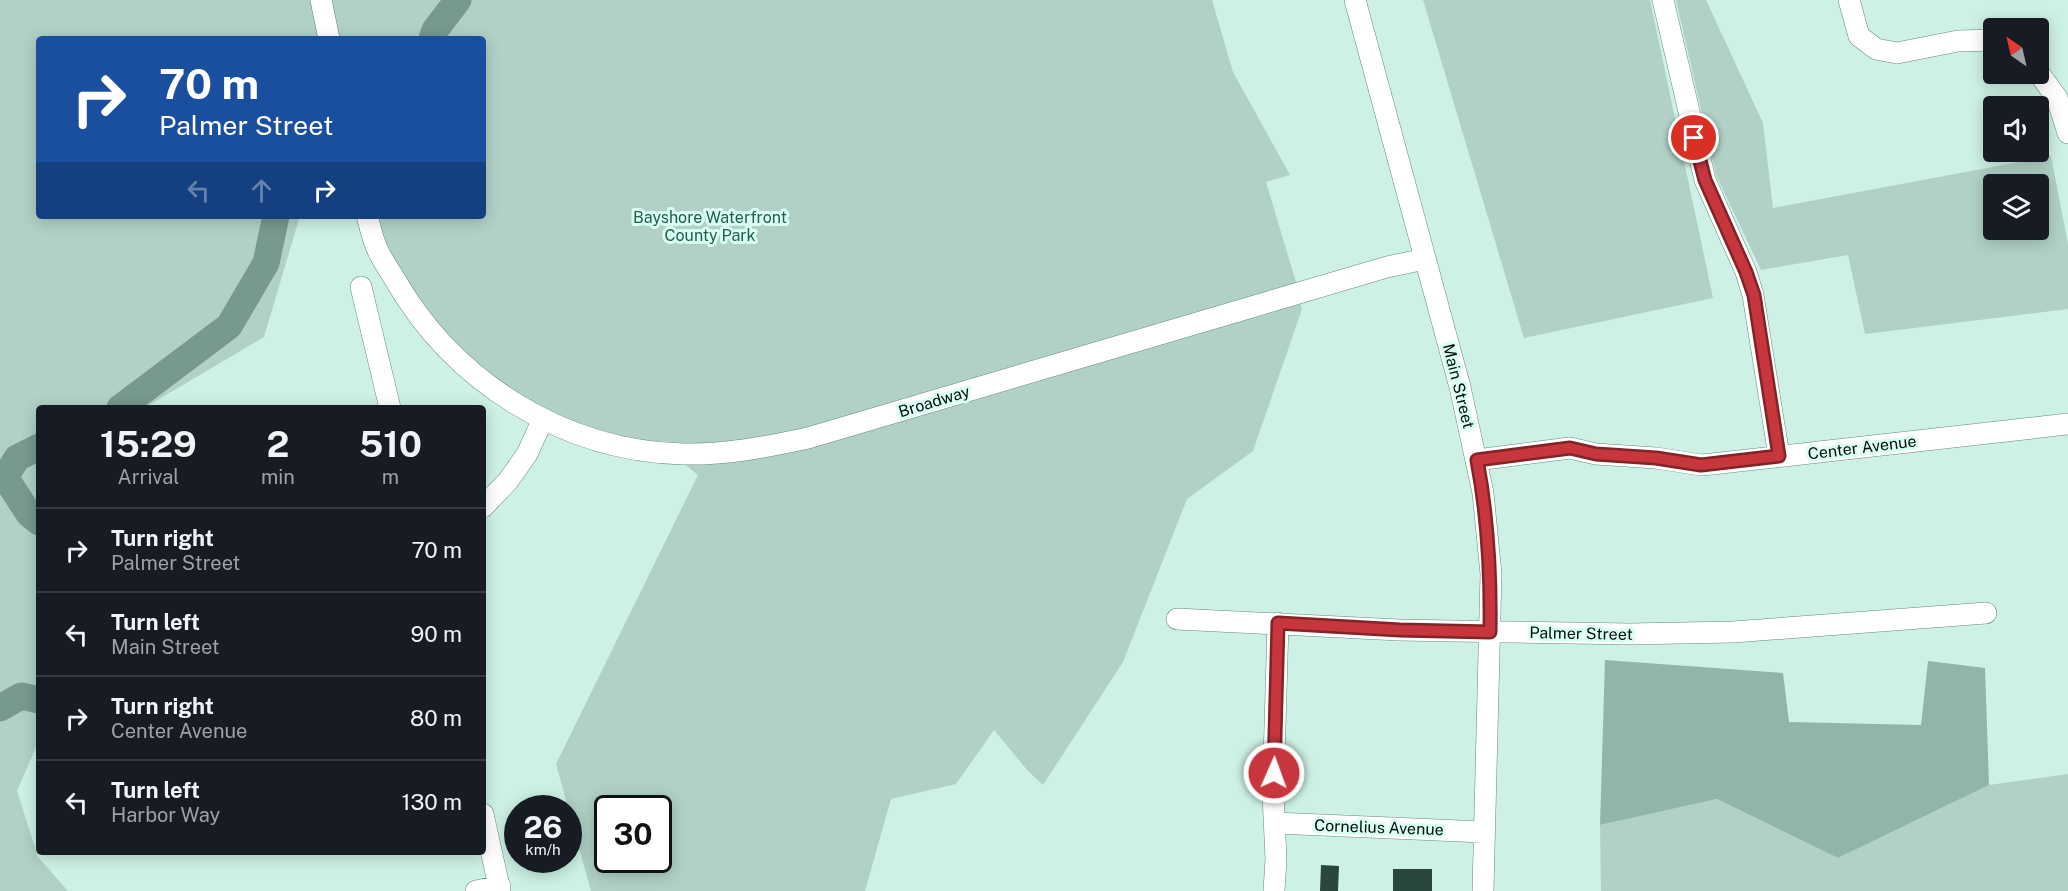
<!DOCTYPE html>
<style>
body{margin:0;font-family:"Public Sans",sans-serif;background:#242831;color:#f1f3f6;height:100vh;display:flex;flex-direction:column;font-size:22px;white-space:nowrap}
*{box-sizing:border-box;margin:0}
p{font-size:20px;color:#9ea1a6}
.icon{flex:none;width:33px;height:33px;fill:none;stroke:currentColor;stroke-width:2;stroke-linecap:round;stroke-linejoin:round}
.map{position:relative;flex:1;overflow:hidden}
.drawer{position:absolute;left:36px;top:405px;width:450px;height:450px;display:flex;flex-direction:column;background:#171b24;border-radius:6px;box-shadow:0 3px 15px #0003}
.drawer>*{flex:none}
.guide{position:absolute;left:36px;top:36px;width:450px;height:183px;border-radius:6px;box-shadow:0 3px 15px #0003;background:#1a4fa0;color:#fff;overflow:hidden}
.needle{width:39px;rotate:326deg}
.tools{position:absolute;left:1983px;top:18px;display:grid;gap:12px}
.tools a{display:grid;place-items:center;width:66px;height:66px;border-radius:6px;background:#171b24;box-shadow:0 3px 15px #0003;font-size:30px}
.speed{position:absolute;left:504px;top:795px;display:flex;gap:12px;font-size:30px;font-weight:700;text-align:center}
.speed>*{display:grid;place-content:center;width:78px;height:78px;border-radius:50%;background:#171b24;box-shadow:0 3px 15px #0003;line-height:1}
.speed small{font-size:15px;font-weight:400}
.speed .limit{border:3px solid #111;border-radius:9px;background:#fff;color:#111}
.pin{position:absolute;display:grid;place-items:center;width:51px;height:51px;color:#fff;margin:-26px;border:3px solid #fff;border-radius:50%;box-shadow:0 2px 6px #0007}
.me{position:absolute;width:66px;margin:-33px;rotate:2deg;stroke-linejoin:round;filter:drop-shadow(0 0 4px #0008)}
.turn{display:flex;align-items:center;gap:21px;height:126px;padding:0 24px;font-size:27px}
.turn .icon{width:78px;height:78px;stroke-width:2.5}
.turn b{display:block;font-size:42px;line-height:51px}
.lanes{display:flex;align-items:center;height:57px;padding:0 24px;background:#0003;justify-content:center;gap:30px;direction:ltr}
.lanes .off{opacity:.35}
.eta{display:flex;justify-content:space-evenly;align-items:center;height:102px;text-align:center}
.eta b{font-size:36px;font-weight:700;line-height:42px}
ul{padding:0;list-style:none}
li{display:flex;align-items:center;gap:18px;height:84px;padding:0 24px;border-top:2px solid #363941}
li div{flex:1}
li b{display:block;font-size:22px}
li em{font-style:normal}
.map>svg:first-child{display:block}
</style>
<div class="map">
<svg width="2068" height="891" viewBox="0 0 2068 891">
<rect width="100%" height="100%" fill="#cdf1e5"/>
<path fill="#b1d1c6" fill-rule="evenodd" d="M0,0H1212L1233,72L1290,175L1266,182L1299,292L1297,293L1302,309L1253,451L1187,499L1123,662L1043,785L1028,771L994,730L956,784L891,799L865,891H591L556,764L698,475L667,450L543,419L411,307L370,216H483V39H39V216H303L299,219L264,337L144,408H39V740L17,791L38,857L68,891H0ZM608,808H658V860H608Z
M1423,0H1650L1713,298L1524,338Z
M1676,0H1706L1763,123L1773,208L2051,156L2068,244V309L1865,334L1848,255L1761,270L1716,175ZM1994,184H2038V230H1994Z
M2068,774V891H1601L1600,825L1717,799L1838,858L1989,785Z"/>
<path fill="#92b5aa" d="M1605,660L1783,673L1789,722L1921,725L1928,661L1985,668L1989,785L1838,858L1717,799L1600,825Z"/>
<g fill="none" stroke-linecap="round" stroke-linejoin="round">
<path stroke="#77998e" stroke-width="27" d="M432,39L435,30L458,0
M120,408L229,326L266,263L276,216
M39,447L17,458L5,477L29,514L39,522
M0,708L21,696L39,700"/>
</g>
<path fill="#29473e" d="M1321,865L1339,866L1338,891H1320Z
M1393,869H1432V891H1393Z"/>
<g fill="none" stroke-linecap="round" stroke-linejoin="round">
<defs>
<path id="minor" d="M321,0L329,39
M1355,0L1460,387L1483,493L1491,574L1483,891
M1663,0L1705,180L1746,272L1753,295L1779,456
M1849,0L1859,36L1876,49L1897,53L1958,41L1994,40
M2038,72L2057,98L2068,133
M367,216C370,226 372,237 376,246C380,257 388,268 394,278C453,381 562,451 683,454C726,455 766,447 808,438L1387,267L1425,259
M361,287L390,408
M1477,460L1570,448L1596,454L1656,458L1701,465L1712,464L2068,424
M483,507L508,481L527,454L543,419
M1177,619L1399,630L1630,634L1733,632L1986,613
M483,814L500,891
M1275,823L1484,832
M476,891L500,886
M1274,891L1276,859L1273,795L1278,623"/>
</defs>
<use href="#minor" stroke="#67877d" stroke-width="22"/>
<use href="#minor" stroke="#fff" stroke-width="21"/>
</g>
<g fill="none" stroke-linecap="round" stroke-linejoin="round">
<defs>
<path id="route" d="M1274,773L1278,623L1400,630L1490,632C1491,573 1488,518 1477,460L1570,448L1596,454L1656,458L1701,465L1779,456L1754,295L1746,272L1705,180L1694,138"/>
</defs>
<use href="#route" stroke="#812327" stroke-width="15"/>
<use href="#route" stroke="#c6363c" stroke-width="10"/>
</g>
<g text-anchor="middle" stroke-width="6" stroke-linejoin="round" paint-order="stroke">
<g font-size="16" fill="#1e6050" stroke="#dafef2">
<text x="710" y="223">Bayshore Waterfront<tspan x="710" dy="18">County Park</tspan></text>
</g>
<g font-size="16" fill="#030e0a" stroke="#dafef2">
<text transform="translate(1459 386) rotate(76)" y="6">Main Street</text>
<text transform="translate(934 401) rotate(-17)" y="6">Broadway</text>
<text transform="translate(1862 447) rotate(-7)" y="6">Center Avenue</text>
<text transform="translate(1581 633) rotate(1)" y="6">Palmer Street</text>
<text transform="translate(1379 827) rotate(2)" y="6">Cornelius Avenue</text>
</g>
</g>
</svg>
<div class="tools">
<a><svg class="needle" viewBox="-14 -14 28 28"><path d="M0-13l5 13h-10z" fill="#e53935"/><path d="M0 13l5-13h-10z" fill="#9ea1a6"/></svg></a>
<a><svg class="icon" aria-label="sound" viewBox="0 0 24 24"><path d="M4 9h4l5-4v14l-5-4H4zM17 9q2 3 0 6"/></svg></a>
<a><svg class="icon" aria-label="layers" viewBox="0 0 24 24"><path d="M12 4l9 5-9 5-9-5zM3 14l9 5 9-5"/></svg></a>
</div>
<div class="speed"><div>26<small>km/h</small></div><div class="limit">30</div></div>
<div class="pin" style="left:1694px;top:138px;background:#d93025"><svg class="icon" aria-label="arrive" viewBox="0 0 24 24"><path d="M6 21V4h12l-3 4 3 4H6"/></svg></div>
<svg class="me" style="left:1274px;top:773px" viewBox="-20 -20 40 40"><circle r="17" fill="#c6363c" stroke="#fff" stroke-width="3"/><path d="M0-11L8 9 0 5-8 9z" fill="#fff"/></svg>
<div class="guide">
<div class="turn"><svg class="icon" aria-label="right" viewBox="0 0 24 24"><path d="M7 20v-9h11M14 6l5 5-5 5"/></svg><div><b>70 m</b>Palmer Street</div></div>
<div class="lanes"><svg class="icon off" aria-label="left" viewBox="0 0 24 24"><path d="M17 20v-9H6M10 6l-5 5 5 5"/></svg><svg class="icon off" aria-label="ahead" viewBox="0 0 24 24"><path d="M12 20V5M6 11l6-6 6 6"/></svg><svg class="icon" aria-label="right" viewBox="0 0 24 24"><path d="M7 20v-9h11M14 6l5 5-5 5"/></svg></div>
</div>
<section class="drawer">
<div class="eta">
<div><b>15:29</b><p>Arrival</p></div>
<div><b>2</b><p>min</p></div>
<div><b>510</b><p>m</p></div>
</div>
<ul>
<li><svg class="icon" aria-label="right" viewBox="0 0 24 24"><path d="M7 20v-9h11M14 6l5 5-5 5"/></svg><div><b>Turn right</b><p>Palmer Street</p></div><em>70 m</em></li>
<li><svg class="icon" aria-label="left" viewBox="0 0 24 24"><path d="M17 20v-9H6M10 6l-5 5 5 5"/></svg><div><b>Turn left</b><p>Main Street</p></div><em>90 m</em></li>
<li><svg class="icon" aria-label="right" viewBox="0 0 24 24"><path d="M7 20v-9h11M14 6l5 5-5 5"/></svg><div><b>Turn right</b><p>Center Avenue</p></div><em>80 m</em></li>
<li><svg class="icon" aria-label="left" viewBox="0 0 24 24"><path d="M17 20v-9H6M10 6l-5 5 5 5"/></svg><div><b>Turn left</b><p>Harbor Way</p></div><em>130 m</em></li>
</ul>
</section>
</div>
